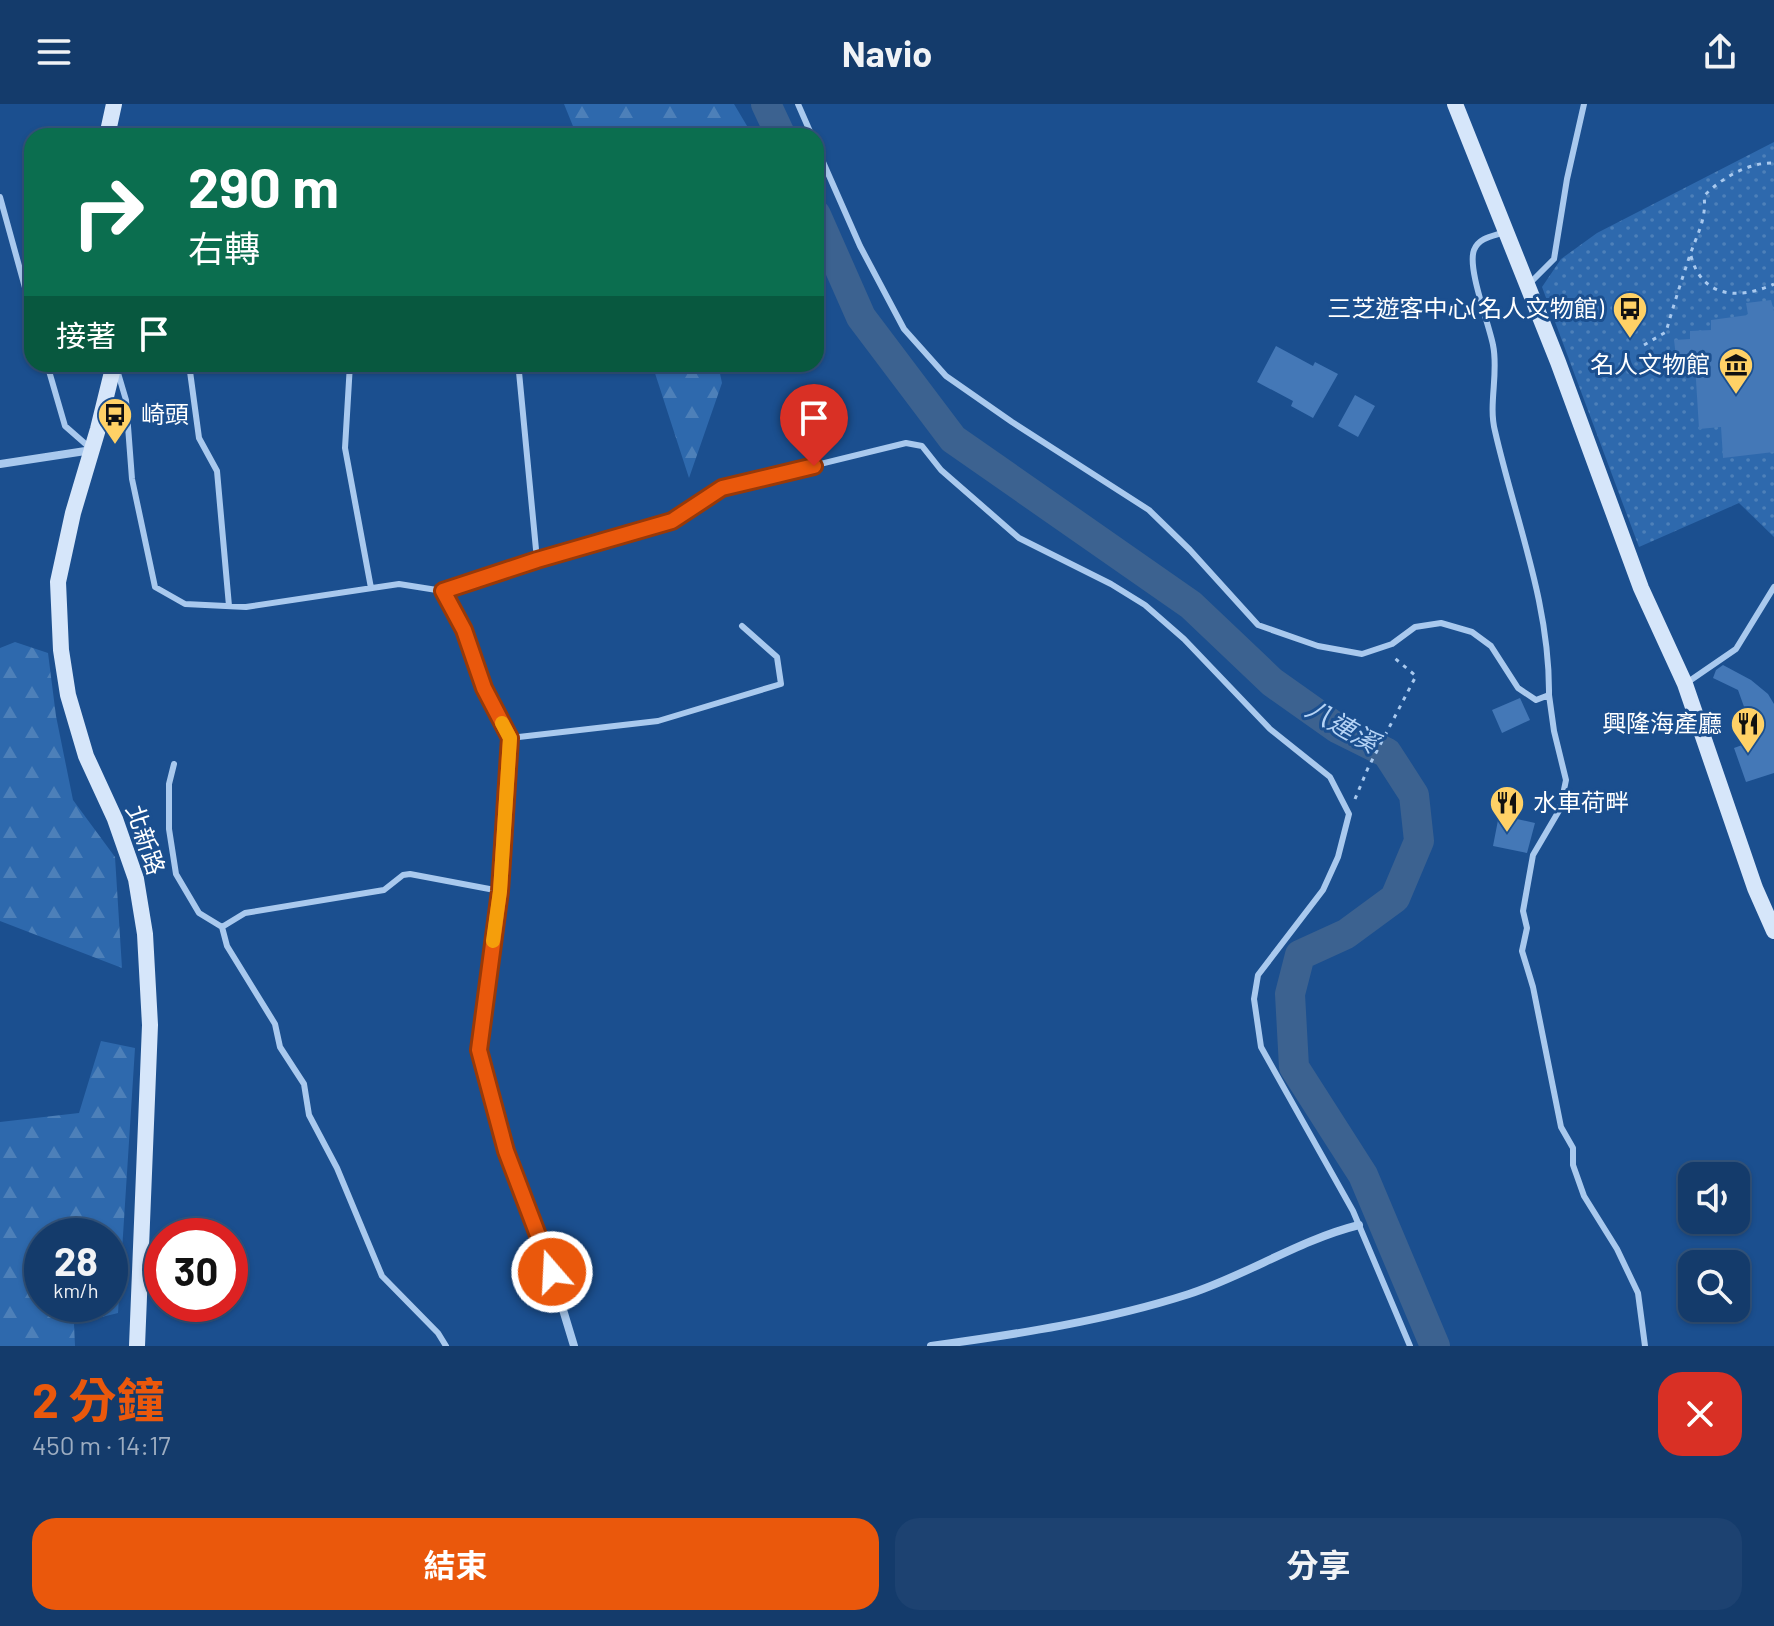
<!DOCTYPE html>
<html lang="zh-TW">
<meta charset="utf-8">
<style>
body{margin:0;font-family:Barlow,"Noto Sans TC",sans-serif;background:#1d4271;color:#f1f3f6;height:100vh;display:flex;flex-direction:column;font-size:30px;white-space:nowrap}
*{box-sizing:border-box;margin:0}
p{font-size:26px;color:#9dadc1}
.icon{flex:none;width:44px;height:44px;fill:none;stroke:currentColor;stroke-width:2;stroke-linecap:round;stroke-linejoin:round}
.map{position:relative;height:1242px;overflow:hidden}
.side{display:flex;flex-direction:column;background:#143b6b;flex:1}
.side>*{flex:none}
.banner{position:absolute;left:24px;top:24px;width:800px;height:244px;border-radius:24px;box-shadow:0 2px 6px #0004,0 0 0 2px #33557e;background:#0b6e4f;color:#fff;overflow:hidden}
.fabs{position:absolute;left:1678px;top:1058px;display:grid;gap:16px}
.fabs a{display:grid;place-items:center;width:72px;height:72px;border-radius:16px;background:#143b6b;box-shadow:0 2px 6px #0004,0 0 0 2px #33557e;font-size:40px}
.speed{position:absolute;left:24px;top:1114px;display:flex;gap:16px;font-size:40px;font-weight:700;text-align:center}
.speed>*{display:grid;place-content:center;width:104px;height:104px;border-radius:50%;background:#143b6b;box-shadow:0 2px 6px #0004,0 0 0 2px #33557e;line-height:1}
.speed small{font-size:20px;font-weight:400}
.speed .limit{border:12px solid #d22;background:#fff;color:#111}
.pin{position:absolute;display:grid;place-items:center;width:68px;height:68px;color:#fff;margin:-82px -34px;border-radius:50% 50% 50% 0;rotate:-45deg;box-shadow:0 0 8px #0007}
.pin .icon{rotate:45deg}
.me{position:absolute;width:88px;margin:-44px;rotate:341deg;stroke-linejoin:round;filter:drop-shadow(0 0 6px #0008)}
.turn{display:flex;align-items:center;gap:28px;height:168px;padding:0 32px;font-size:36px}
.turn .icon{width:104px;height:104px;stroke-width:2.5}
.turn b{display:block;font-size:56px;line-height:68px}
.then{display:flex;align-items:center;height:76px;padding:0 32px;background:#0003;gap:16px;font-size:30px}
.round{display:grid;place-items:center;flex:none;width:84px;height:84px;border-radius:24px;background:#1d4271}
.summary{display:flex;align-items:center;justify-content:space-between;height:136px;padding:0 32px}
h1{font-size:48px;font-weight:700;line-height:60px;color:#ea580c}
.button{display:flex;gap:16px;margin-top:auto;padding:16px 32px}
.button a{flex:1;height:92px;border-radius:24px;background:#ea580c;color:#fff;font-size:32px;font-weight:700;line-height:92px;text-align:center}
.button a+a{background:#1d4271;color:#f1f3f6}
header{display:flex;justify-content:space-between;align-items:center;height:104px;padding:0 32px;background:#143b6b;font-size:36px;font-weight:700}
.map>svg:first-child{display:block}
</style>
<header><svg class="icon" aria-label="menu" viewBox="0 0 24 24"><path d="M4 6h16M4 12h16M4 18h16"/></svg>Navio<svg class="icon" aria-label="share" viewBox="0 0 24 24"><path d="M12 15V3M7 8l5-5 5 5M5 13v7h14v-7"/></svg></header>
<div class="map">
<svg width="1774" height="1242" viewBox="0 0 1774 1242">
<defs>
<pattern id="green-dots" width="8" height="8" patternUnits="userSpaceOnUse" patternTransform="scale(2)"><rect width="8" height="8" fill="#2e69ad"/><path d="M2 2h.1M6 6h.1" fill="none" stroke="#4d80b9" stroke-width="1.8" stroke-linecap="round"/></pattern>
<pattern id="forest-firs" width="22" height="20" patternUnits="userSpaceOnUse" patternTransform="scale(2)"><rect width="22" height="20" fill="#2e69ad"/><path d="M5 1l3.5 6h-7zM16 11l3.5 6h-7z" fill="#4d80b9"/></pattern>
</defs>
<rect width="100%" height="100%" fill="#1b4f8f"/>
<path fill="url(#green-dots)" d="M1774,38V433L1739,399L1639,443L1542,183L1561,155L1597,129Z"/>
<path fill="url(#forest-firs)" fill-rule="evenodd" d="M564,0H734L753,32H577Z
M652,260H718L722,279L689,374Z
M15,538L48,549L56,612L73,696L115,753L122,864L0,817V544Z
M101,937L135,944L118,1209L74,1220L75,1242H0V1018L79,1009ZM42,1132H110V1200H42Z"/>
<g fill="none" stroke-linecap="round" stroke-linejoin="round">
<path stroke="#3c6290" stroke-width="30" d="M766,0L781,32
M816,111L861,213L953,335L1191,501L1272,578L1337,624L1387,649L1414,691L1419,737L1395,794L1346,830L1300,851L1290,890L1294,963L1363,1071L1435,1242"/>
</g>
<path fill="#4478b7" d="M1771,196L1774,207V348L1723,354L1721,323L1699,325L1695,260L1677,262L1674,236L1690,235V227L1711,226V216L1748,211L1746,199Z
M1276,242L1313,262L1315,258L1338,270L1313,314L1291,302L1293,297L1257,278Z
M1355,291L1375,302L1358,333L1338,322Z
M1723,561L1751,576L1768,590L1774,600V669L1746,678L1734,644L1756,636L1738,586L1713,574L1716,566Z
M1520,594L1530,616L1502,629L1492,606Z
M1499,711L1535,719L1527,749L1493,742Z"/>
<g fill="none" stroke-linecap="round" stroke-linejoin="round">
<path stroke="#a9c9ee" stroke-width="3" stroke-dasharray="4 6" stroke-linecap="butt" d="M1691,152C1702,194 1739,196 1774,180
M1644,241L1666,228C1673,203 1681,178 1689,154C1696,132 1707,116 1704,92C1721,74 1749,58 1774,59
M1355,695L1368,664L1416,572L1392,552"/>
<path stroke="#a9c9ee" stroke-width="6" d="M798,0L812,32
M816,42L860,142L904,225L946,272L1012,318L1149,406L1190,446L1258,521L1318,542L1362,550L1392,540L1415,523L1441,519L1472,528L1491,542L1518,584L1536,596L1549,591C1550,499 1515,415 1495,327C1488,300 1499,269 1493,241C1489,220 1467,164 1474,146C1479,133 1494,132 1505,128
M0,93L32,209
M1530,179L1554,155L1567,75L1584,0
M47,260L65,322L89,343
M189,260L199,334L217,367L229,502
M350,260L345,344L371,484
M510,260L519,268L537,456
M118,269L126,296L132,375L155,483L185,500L246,503L399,480L443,487L537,456L672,417L722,384L906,339L922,342L941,366L1019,434L1111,480L1145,501L1184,535L1270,625L1330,673L1349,710L1338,753L1323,786L1258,871L1254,895L1261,943L1353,1107L1410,1242
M1685,580L1736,545L1774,483
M1549,591L1554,627L1566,676L1560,705L1533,751L1523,807L1527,824L1522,847L1533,883L1561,1023L1573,1044V1061L1584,1092L1617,1145L1638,1189L1645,1242
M510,634L658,617L781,580L777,553L742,522
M174,660L169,680V725L176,770L199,809L222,823L227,842L275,920L280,943L304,980L309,1011L337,1064L382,1172L438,1229L446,1242
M222,823L245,809L384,786L403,771L410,770L500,787"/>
<path stroke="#a9c9ee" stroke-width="8" d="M0,360L92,346
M443,487L464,526L484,584L510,634L500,787L479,946L506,1047L544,1143L574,1242
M931,1242C1018,1230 1105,1217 1189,1190C1247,1171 1299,1136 1359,1121"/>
<path stroke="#d6e6fa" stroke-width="16" d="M1455,0L1558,258L1641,484L1685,580L1755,784L1774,827
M107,32L114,0
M114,260L98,325L73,409L58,478L61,546L68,591L86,652L115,715L136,775L145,830L150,921L137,1242"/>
</g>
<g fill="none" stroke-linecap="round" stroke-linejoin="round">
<defs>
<path id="route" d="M552,1168L506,1047L479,946L500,787L510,634L484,584L464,526L443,487L537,456L672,417L722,384L814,362"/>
</defs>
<use href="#route" stroke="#983908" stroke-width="20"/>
<use href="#route" stroke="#ea580c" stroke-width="14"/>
<path stroke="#f59e0b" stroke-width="14" d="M493,837L500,787L510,634L502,619"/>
</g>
<defs>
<symbol id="bus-pin" viewBox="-11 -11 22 30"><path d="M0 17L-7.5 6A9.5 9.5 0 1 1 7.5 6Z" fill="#ffd166" stroke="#1b4f8f"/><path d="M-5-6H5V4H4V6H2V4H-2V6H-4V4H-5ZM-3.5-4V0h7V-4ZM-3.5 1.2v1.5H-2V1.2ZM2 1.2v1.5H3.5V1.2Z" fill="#111"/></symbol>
<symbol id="museum-pin" viewBox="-11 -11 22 30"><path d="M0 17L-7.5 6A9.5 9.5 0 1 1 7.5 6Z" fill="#ffd166" stroke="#1b4f8f"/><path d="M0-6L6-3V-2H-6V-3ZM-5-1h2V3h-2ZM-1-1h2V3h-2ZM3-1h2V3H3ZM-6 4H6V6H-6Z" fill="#111"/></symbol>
<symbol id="restaurant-pin" viewBox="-11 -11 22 30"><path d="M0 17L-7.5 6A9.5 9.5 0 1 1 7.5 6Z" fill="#ffd166" stroke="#1b4f8f"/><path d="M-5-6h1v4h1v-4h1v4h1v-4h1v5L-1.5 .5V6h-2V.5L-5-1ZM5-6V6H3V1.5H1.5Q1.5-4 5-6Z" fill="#111"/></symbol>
</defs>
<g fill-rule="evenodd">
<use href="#bus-pin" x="1610" y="185" width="40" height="54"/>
<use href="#museum-pin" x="1716" y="241" width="40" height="54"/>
<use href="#bus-pin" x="95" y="291" width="40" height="54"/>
<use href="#restaurant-pin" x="1728" y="600" width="40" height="54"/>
<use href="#restaurant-pin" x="1487" y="679" width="40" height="54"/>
</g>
<g text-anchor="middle" stroke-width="6" stroke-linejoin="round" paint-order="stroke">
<g font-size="24" fill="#fff" stroke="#1b4f8f" text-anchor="end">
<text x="1604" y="213">三芝遊客中心(名人文物館)</text>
<text x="1710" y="269">名人文物館</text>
<text x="141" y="319" text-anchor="start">崎頭</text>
<text x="1722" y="628">興隆海產廳</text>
<text x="1533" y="707" text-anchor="start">水車荷畔</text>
</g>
<g font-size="24" fill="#fff" stroke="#1b4f8f">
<text transform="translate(145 736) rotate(71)" y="8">北新路</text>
</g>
<g font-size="26" font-style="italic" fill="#b5d3f5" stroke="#1b4f8f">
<text transform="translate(1342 622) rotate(30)" y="9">八連溪</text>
</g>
</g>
</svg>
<div class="fabs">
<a><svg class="icon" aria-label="sound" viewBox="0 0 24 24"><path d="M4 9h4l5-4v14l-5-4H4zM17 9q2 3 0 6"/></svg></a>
<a><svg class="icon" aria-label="search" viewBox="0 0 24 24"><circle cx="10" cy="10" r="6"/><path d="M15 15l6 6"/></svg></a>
</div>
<div class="speed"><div>28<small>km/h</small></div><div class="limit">30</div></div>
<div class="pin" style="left:814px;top:362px;background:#d93025"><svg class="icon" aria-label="arrive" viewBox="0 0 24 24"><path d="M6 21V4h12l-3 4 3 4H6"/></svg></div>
<svg class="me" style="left:552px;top:1168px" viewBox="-20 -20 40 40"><circle r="17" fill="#ea580c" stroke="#fff" stroke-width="3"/><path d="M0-11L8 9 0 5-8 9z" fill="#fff"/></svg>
<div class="banner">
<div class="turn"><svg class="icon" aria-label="right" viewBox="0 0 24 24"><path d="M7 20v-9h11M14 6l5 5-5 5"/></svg><div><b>290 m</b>右轉</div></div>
<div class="then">接著<svg class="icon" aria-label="arrive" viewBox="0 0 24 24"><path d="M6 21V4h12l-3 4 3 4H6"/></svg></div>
</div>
</div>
<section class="side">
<div class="summary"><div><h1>2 分鐘</h1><p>450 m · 14:17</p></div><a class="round" style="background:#d93025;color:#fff"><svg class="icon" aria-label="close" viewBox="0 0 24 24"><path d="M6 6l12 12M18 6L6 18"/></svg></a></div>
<div class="button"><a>結束</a><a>分享</a></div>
</section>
